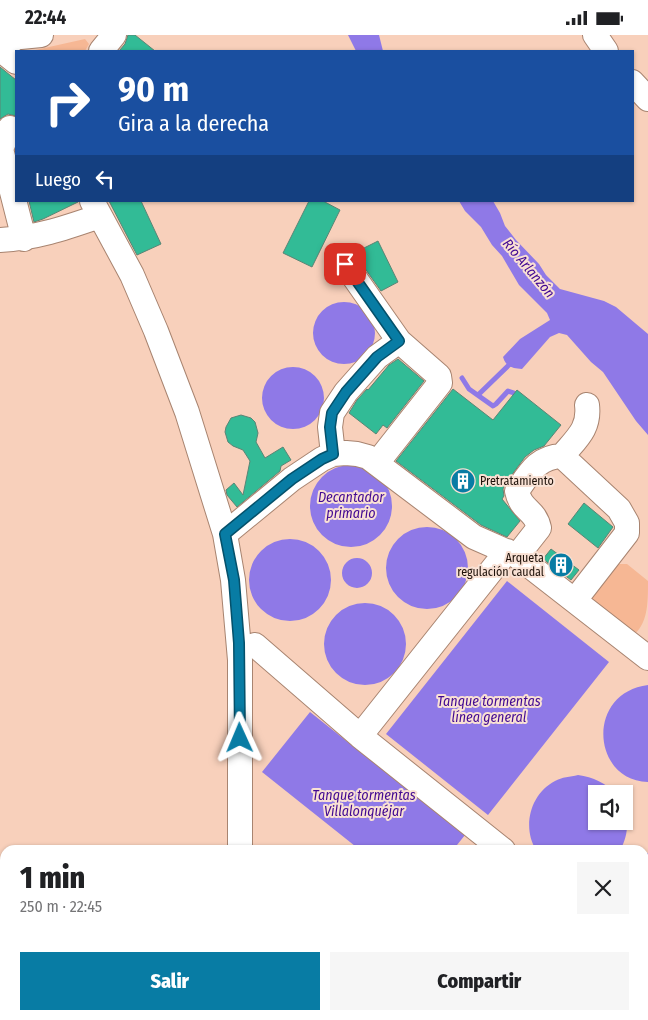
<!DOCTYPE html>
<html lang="es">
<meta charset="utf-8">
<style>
body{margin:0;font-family:"Fira Sans Condensed",sans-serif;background:#f6f6f6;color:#202124;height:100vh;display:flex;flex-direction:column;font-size:19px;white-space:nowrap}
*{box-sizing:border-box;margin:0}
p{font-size:16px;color:#757577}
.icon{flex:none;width:28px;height:28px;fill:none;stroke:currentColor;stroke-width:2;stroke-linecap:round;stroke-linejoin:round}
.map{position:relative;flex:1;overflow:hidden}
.drawer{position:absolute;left:0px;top:810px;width:649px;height:175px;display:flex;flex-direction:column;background:#fff;border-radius:15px 15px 0 0;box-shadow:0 1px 4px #0004}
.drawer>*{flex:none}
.top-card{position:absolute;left:15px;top:15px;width:619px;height:152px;border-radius:0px;box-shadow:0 1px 4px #0004;background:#1a4fa0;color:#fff;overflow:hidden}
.tools{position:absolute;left:588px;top:750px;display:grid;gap:10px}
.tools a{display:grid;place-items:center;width:45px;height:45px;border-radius:0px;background:#fff;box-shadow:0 1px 4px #0004;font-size:25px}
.pin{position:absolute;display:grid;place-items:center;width:42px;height:42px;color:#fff;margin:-21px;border-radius:10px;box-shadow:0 2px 8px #0006}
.me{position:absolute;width:55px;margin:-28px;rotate:359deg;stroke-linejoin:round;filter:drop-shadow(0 0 4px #0008)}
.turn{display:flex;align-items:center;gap:18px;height:105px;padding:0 20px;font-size:22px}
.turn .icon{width:65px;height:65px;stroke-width:2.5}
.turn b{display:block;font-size:35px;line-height:42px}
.then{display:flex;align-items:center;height:48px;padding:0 20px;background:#0003;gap:10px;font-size:19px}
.round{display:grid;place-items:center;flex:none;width:52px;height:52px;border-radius:0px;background:#f6f6f6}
.head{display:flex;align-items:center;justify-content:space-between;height:85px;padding:0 20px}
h1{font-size:30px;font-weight:800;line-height:38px}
.button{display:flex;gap:10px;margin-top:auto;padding:10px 20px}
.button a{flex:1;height:58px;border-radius:0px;background:#087ca4;color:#fff;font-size:20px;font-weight:800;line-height:58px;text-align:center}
.button a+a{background:#f6f6f6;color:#202124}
.status{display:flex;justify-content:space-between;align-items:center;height:35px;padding:0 25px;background:#fff;direction:ltr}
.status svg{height:14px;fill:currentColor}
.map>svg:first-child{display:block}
</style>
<div class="status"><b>22:44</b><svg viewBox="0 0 49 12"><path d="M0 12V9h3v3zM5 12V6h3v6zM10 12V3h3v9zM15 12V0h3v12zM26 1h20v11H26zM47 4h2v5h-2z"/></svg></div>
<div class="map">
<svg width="648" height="985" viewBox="0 0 648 985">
<rect width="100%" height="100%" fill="#f8d0bb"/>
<path fill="#f6b794" d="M85,4L89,9L85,16H31Z
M614,529H627L648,546C648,568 648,590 632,601L590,569L589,560Z"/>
<path fill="#8f79e7" d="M348,0H379L383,16H356Z
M459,166H493L500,178L505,191L516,205L539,229L546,240L560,254L604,266L616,272L648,299V400L636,386L603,337L591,327L567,300L559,298L550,302L522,334C512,333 506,332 503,322L520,304L550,285L547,278L519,250L502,221L492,210L481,192L465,176Z
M313 298a31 31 0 1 1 62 0a31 31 0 1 1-62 0Z
M262 363a31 31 0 1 1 62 0a31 31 0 1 1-62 0Z
M310 471a41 41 0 1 1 82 0a41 41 0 1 1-82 0Z
M386 533a41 41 0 1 1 82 0a41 41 0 1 1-82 0Z
M249 545a41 41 0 1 1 82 0a41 41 0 1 1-82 0Z
M342 538a15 15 0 1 1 30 0a15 15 0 1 1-30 0Z
M507,546L609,627L488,780L386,699Z
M324 609a41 41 0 1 1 82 0a41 41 0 1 1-82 0Z
M648,650V747C592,746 585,658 648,650Z
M310,677L465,800L453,815H360L262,737Z
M578,740C593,742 606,748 616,759H596V786H624V772C629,786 628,802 620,815H536C522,792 530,759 555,746C562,742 570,742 578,740Z
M648,818V906L644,904V820Z
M0,838L5,839V860L0,859Z
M644,947L648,949V974L644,972Z"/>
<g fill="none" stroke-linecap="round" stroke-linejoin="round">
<path stroke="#8f79e7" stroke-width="5" d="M462,343L469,354L493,371L496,369L508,356L514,358
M478,360L512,327"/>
</g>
<path fill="#32bb96" stroke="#5a8575" d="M128,0H135L155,16H119L125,9Z
M0,32L16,45V81L8,79L0,84Z
M29,166H78V167L43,184L34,187Z
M109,166H141L161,209L137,220Z
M309,166H323L340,175L312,232L283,218Z
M378,206L398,247L381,256L354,218Z
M398,324L424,346L387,393L383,390L376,399L349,378L357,365L367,354L368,355L389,330Z
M453,354L493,385L517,355L561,390L544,411L534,415L525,422L505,449L503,454L504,461L502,464L520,486L507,502L481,490L396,426Z
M241,380L251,383L255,387L258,398L256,407L265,423L283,412L291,425L281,431L280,436L237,472L227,460L226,455L234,448L243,460L250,426L243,415L233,411L228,407L225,397L226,392L231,383Z
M584,468L613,492L598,513L568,489Z
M551,514L579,535L571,545L543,524Z"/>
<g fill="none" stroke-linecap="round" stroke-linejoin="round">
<defs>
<path id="minor" d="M595,0L606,16
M0,4L41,0
M0,14L16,27
M101,16L114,0
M632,47L648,64
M10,93L1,114L24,204
M92,166L132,240L156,296L187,377L225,499L233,545L240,625V815
M0,205C37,203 65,193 100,181
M345,229L399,306L439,341L440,348L377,428
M333,419L330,392L332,378L346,357L377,322L399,306
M562,421L619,474L627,488V498L575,565
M225,499L292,444L322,424L333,419L346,418L357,419L368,422L474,502L517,521L648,623
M517,521L539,493C535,474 521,476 517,456C530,437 538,422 562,421C576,404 590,394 587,370
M255,610L360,701L503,815
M360,701L507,516
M644,916L648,917
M541,980L550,985
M237,985V980
M454,985L456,980"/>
</defs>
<use href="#minor" stroke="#a88470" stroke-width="26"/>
<use href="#minor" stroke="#fff" stroke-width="24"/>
</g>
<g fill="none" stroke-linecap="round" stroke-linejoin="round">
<defs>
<path id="route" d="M240,703L239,608L234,545L225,499L292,444L322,424L333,419L330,392L332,378L346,357L377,322L399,306L345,229"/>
</defs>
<use href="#route" stroke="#05516b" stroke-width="12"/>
<use href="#route" stroke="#087ca4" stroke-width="9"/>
</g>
<defs>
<symbol id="building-disc" viewBox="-11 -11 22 22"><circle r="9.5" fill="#087ca4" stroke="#f9e1d4"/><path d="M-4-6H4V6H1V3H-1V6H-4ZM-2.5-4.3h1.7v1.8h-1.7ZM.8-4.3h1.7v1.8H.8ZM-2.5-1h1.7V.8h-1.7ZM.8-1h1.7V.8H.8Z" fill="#fff"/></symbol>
</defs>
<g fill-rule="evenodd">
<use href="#building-disc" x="449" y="432" width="28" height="28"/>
<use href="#building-disc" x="547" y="516" width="28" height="28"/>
</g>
<g text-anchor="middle" stroke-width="4" stroke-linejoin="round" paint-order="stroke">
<g font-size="12" fill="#1e1109" stroke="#f9e1d4" text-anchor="start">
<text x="480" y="450">Pretratamiento</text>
<text x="544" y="527" text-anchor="end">Arqueta<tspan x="544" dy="14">regulación caudal</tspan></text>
</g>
<g font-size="14" font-style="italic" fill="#410892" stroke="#f9e1d4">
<text transform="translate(529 233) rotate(50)" y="5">Río Arlanzón</text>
<text x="351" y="467">Decantador<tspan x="351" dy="16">primario</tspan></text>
<text x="489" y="671">Tanque tormentas<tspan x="489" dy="16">línea general</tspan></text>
<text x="364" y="765">Tanque tormentas<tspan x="364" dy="16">Villalonquéjar</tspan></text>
</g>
</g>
</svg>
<div class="tools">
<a><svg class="icon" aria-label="sound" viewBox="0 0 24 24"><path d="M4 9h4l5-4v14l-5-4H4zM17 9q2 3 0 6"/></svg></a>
</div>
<div class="pin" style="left:345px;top:229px;background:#d93025"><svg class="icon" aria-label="arrive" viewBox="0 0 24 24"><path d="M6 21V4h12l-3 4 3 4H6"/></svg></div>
<svg class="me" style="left:240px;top:703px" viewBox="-20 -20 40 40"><path d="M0-17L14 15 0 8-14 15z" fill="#087ca4" stroke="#fff" stroke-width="4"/></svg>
<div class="top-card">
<div class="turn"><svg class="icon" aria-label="right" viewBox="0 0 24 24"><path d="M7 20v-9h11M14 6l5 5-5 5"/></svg><div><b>90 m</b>Gira a la derecha</div></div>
<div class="then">Luego<svg class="icon" aria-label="left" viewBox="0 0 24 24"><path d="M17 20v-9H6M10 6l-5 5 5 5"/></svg></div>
</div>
<section class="drawer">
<div class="head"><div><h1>1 min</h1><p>250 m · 22:45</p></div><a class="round"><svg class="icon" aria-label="close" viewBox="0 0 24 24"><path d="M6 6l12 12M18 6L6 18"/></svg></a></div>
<div class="button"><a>Salir</a><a>Compartir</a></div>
</section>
</div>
